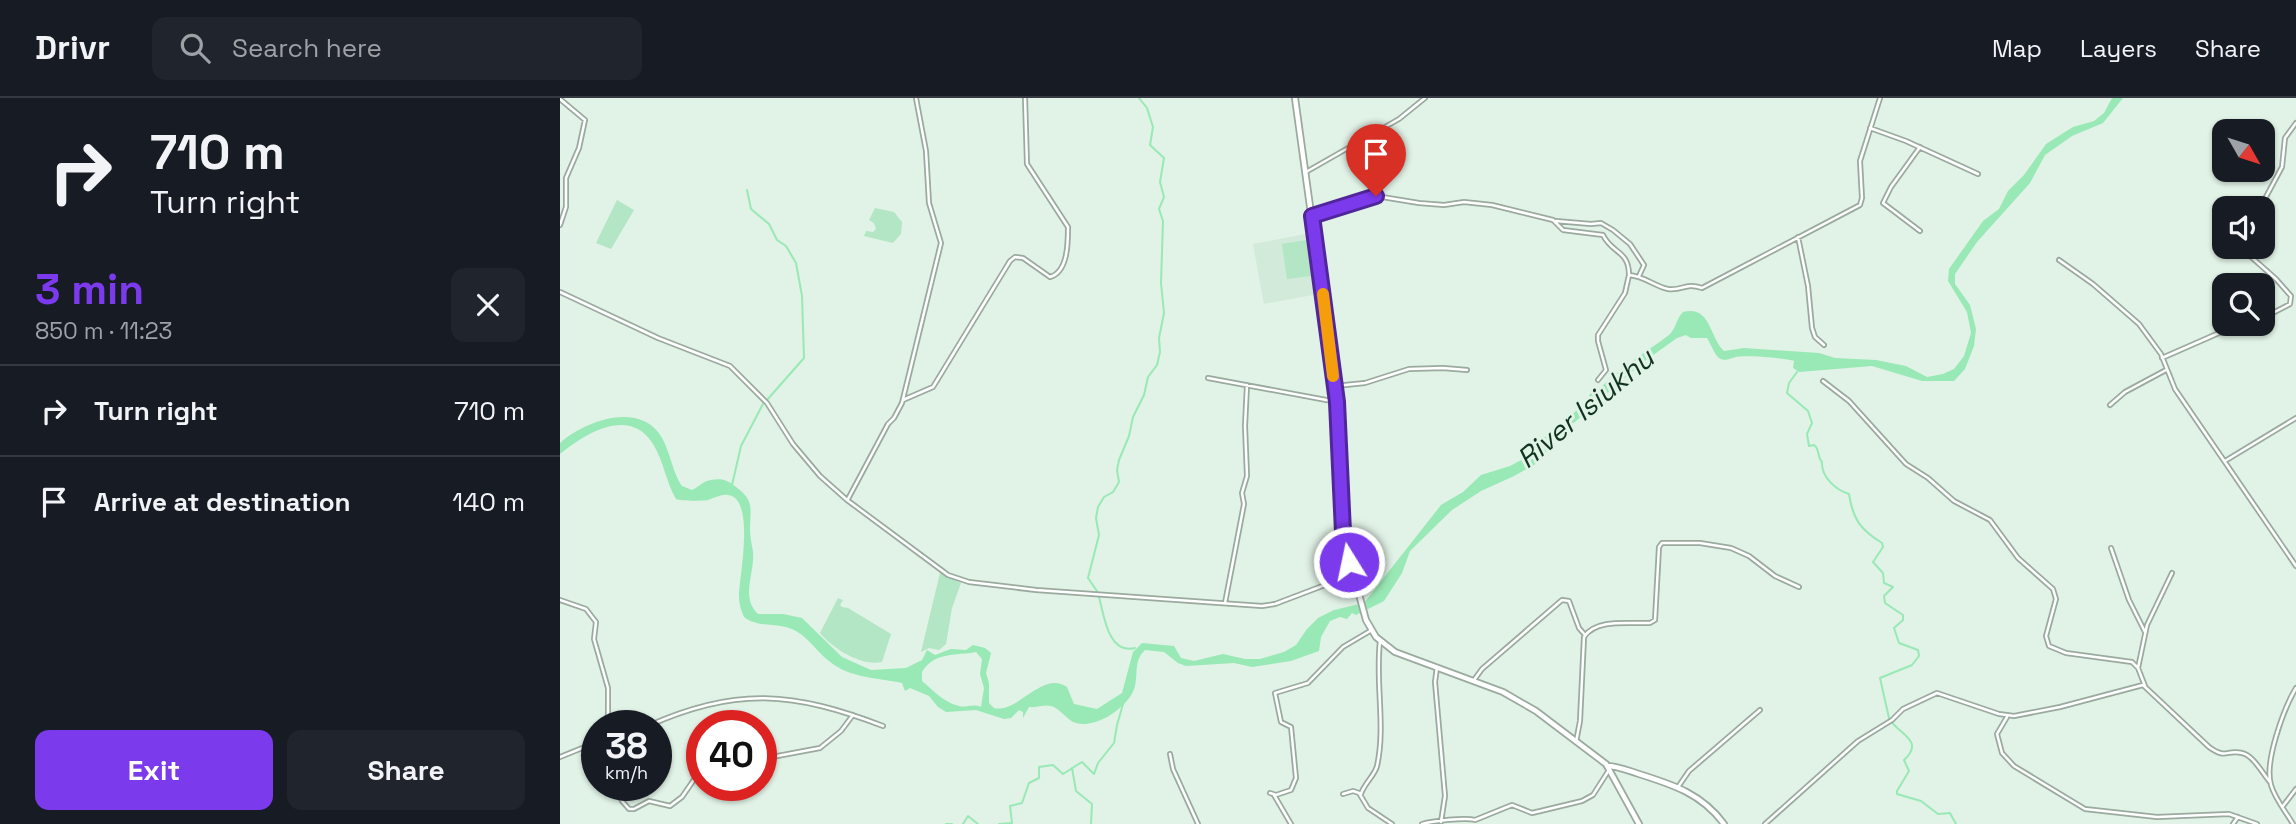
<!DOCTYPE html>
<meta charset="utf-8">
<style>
body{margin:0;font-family:"Space Grotesk",sans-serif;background:#20242c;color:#f1f3f6;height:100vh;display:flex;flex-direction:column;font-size:26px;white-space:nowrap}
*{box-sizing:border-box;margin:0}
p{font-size:23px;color:#9ea1a6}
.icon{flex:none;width:38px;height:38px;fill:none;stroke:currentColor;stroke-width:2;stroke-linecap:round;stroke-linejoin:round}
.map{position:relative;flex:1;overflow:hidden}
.sheet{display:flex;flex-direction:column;background:#171b24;width:560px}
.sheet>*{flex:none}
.top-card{background:#171b24;color:#f1f3f6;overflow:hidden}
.needle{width:46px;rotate:129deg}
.buttons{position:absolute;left:1652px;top:21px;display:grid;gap:14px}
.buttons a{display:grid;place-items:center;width:63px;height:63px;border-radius:14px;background:#171b24;box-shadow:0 2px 5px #0004;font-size:35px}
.speed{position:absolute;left:21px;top:612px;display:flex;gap:14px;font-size:35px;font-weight:700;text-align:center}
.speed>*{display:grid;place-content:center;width:91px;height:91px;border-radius:50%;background:#171b24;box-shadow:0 2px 5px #0004;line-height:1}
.speed small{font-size:18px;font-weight:400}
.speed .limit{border:10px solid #d22;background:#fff;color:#111}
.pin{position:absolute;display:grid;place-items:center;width:60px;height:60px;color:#fff;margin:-72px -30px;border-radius:50% 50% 50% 0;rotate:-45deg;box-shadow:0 0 7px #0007}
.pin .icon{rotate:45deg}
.me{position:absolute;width:77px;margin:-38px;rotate:350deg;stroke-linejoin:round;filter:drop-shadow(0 0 5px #0008)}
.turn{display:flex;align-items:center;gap:24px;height:147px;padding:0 35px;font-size:32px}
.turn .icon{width:91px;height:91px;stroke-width:2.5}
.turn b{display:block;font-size:49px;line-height:60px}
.round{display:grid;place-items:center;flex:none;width:74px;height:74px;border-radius:14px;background:#20242c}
.summary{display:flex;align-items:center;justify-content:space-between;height:119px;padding:0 35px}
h1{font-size:42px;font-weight:700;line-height:52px;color:#7c3aed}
.cta{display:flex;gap:14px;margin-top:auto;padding:14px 35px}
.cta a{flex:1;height:80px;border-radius:14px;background:#7c3aed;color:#fff;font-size:28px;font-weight:700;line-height:80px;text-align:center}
.cta a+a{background:#20242c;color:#f1f3f6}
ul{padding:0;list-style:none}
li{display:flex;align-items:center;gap:21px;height:91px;padding:0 35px;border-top:2px solid #363941}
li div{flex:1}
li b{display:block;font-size:26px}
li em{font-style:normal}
header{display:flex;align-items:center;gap:42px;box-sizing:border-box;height:98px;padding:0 35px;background:#171b24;border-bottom:2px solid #363941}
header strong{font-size:33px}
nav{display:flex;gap:38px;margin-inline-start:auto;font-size:24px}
.search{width:490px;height:63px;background:#20242c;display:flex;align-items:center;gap:18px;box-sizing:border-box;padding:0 24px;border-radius:14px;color:#9ea1a6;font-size:26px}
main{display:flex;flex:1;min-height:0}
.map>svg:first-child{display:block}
</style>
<header>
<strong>Drivr</strong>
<div class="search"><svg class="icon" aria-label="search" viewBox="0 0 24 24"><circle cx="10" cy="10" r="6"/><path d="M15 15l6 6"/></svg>Search here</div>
<nav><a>Map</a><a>Layers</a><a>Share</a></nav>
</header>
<main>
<section class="sheet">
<div class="top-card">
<div class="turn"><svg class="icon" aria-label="right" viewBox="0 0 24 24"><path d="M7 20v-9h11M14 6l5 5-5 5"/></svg><div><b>710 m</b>Turn right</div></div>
</div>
<div class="summary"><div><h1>3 min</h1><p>850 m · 11:23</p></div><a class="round"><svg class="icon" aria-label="close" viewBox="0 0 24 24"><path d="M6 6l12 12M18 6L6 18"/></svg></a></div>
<ul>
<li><svg class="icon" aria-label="right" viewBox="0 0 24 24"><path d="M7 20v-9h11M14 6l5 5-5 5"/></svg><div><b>Turn right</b></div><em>710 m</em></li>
<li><svg class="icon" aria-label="arrive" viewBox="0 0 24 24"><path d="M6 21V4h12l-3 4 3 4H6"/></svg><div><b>Arrive at destination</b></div><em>140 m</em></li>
</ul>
<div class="cta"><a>Exit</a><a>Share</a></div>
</section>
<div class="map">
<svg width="1736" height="726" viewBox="0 0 1736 726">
<rect width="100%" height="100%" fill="#e1f2e6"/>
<path fill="#d1ead9" d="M751,135L758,196L704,206L693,146Z"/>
<path fill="#b2e6c4" d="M57,102L74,112L51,151L36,145Z
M315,110L334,114L342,124L341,136L333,145L304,138L306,133L313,134L316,131L314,125L309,122Z
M746,142L751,178L727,181L722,146Z
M380,475L401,485L392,510L386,546L379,552L369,550L361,554Z
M278,500L283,502L280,507L282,509L288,510L331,536L322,564C302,569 272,550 260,535Z"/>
<path fill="#98e9b5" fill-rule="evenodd" d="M1552,0H1563L1543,25L1512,38L1485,57L1470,85L1417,144L1395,176V186L1410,207L1416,231L1414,248L1405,271L1394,283H1362L1312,268L1239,274L1233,270L1234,263C1226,260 1184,257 1176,259C1171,260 1165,264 1159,260C1154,256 1151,246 1147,240H1131L1126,237L1117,240L1082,265L1008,330L989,349L981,363L954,378L921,393L892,412L850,453L842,475L824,503L796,517L792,515L787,521L780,519L770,523L761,539L759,553L731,563L692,569L674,565L626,568L618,565L604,554L585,552C574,562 578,574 575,588C570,609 534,633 513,624C506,620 499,610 491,608C484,606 476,610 469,609L463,620V614L459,612L451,620L444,621L416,612L386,614L378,609L369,598L350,590L345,593L342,585C318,580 289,580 269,563C257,554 249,540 236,533C219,523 199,531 184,519C181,512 179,506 179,498C179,480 196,400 168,397C162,396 154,400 148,402C144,403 120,403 116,401C106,384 104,364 93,346C70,308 25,335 0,356V345C22,325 74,304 98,334C110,349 111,372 122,388L132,392C139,389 143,383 151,382C161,380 168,382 176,389C195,403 190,411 190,432C190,440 192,447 193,454C195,475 180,499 198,516H223L242,520L282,559L311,572L346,570L362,562L367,552L375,557L391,551L406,552L413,547L425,550L431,555L426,575L429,585V605L434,610C458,616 482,572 507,589L514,606L537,611L562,595L573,554L582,545L614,548L621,560L634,563L663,556L685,561H700L724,554L736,547L747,531L758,520L774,512L804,505L881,407L903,394L921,377L950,368L971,357L979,344L1023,307L1033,292H1038C1059,270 1085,255 1109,237C1116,231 1116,221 1123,214C1151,207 1149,239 1164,253L1184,250L1259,255L1275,260L1316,262L1346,268L1367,279L1383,276L1394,271L1404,258L1411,235L1407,214L1388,183L1389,171L1423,123L1439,111L1448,93L1464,77L1486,46L1513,29L1534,23L1544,15ZM416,554L422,561L420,576L424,590L421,609C412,605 407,610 399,608C383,604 374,593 362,583V574C375,553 396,558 416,554Z"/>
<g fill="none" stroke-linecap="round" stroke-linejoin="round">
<path stroke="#98e9b5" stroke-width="2" d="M187,92L191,111L209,126L217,142L226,148L236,165L242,198L244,260L207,302
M1237,274L1229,285L1227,295L1248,313L1252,325L1247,336L1249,348L1254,347C1260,351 1257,359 1262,364C1261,379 1276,392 1289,396C1293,422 1301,432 1322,445L1323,449L1313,464L1323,475L1324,485L1333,489L1324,498L1325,505L1343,517V522L1334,530L1339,545L1358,552L1359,558L1352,567L1320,580L1329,620C1337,636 1366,642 1344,662L1349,673L1337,693V696L1361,703L1378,716L1390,715L1396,726
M172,387L181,348L204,304
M539,496L528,480L539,437L536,420L538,409L544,399L553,394L559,384L557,372L559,362L569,338L573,319L584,297L588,279L597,267L600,254L599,240L604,215L601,185L603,123L599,111L604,99L600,84L604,60L590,47L593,29L587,10L579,0
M539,499C544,517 548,557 575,550
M512,670L516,693L532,706L531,726
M386,726H392
M403,726L408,718L418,726
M439,726L452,725L450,708L462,705L469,685L479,680V669L493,667L503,676L522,664L534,676L538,665L554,645L557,627L563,606"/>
<defs>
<path id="street" d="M0,1L25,22L19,50L6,80V109L0,127
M1310,30L1346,43L1418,76
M746,74L839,21L865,0
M1700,110L1722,69L1725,40L1736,25
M752,118L816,98L859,105L884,107L904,104L932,107L993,122L1003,132L1043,137C1052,156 1069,152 1069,177C1084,178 1094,188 1108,191C1123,193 1125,184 1142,190L1300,107L1302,100L1300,63L1320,0
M996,123L1031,126L1041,125L1053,132L1070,146L1084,167L1079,178
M1360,133L1323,105L1331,89L1360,49
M1238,139L1248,188L1252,230L1255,239L1264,247
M1680,149L1716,181L1731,198L1730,206L1703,220
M1499,162L1533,186L1579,226L1601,256L1615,291L1736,468
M0,194L98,240L170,268L207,305L233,346L260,378L287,402L388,477L409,484L476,492L702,508L715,506L765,487L795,489
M1602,260L1659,235L1683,231L1694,226
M648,280L777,304
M1038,282L1046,272L1038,243V237L1065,195L1069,177
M1263,283L1289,303L1346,366L1368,380L1394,403L1430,422L1458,460L1493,491L1496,501L1486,538L1489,548L1506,555L1572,564L1578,570L1585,588
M775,288L805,285L849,271L883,270L907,272
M343,302L373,289L450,163L455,159L463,160L490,179C508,174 508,145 508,129L467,66L465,0
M1550,307L1565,294L1606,272
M1665,363L1736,320
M288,401L328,326L334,320L342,305L381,145L369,105L366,53L356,0
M1551,450L1569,502L1585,534
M0,502L26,511L36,524L34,541L48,590V617L44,628
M665,505L684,406L682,395L687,378L685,328L687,287
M877,569L875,584L885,698L881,724
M1578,570L1587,527L1612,475
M914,582L922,571L1002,502L1009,503L1019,530L1025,537
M1447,619L1437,636L1442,655L1454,668L1525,711L1597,719L1669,716L1697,726
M88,628C176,588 234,594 323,628
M1016,644L1020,623L1024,539C1036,520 1070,526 1090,525L1095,522L1099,449L1102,445H1140L1171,450L1189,458L1215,478L1239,489
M201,654L212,659L260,650L281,633L293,617
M610,656L613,671L638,726
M0,659L37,644
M55,688L62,703L69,711H74L89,703L110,708L122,699L142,670
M1118,689L1129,673L1200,612
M710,695L716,697L731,692L736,680L731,629L721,624L715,595L748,585L783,549L810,533
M783,696L793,693L799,695L808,710L832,726
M801,696C804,686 815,677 817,668C826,628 815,584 820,543
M714,697L731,726
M1723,708L1736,691
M862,726C872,723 906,719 915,722L952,707L972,715L1022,703L1033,697L1049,672
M1205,726L1298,643L1332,622L1343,611L1377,595L1439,616L1454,618L1500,609L1583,587L1649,649C1667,662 1666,651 1682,655C1693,657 1703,676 1710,684
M1673,726L1678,719
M1733,726C1726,714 1715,701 1711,687C1704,664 1724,610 1736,590"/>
<path id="secondary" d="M735,0L777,304L783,438L806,522L816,539L835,554L943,594L976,613L1046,666L1079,726
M1047,668C1058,668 1069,673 1079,676C1114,687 1142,696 1164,726"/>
</defs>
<use href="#street" stroke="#9aaa9f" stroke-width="6"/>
<use href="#secondary" stroke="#9aaa9f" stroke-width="8"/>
<use href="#street" stroke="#fff" stroke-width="2.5"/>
<use href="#secondary" stroke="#fff" stroke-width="4.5"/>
</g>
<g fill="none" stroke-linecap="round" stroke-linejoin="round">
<defs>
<path id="route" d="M789,464L783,434L777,304L752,118L816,98"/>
</defs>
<use href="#route" stroke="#51269a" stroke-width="18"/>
<use href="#route" stroke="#7c3aed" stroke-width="12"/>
<path stroke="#f59e0b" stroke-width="12" d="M763,196L773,278"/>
</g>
<g text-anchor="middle" stroke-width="6" stroke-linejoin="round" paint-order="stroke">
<g font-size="28" font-style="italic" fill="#10331f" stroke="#e1f2e6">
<text transform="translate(1025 310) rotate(-40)" y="10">River Isiukhu</text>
</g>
</g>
</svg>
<div class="buttons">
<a><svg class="needle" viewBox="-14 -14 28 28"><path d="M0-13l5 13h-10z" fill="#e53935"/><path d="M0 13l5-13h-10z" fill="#9ea1a6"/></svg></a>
<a><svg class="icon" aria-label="sound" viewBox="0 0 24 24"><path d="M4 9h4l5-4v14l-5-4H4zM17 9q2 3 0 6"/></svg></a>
<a><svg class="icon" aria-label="search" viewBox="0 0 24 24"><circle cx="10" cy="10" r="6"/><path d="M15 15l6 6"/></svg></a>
</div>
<div class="speed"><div>38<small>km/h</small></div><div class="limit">40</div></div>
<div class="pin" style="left:816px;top:98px;background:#d93025"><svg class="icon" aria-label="arrive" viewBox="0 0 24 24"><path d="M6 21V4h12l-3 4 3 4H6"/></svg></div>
<svg class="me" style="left:789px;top:464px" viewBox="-20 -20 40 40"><circle r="17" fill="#7c3aed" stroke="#fff" stroke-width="3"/><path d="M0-11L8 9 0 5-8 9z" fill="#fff"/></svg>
</div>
</main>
